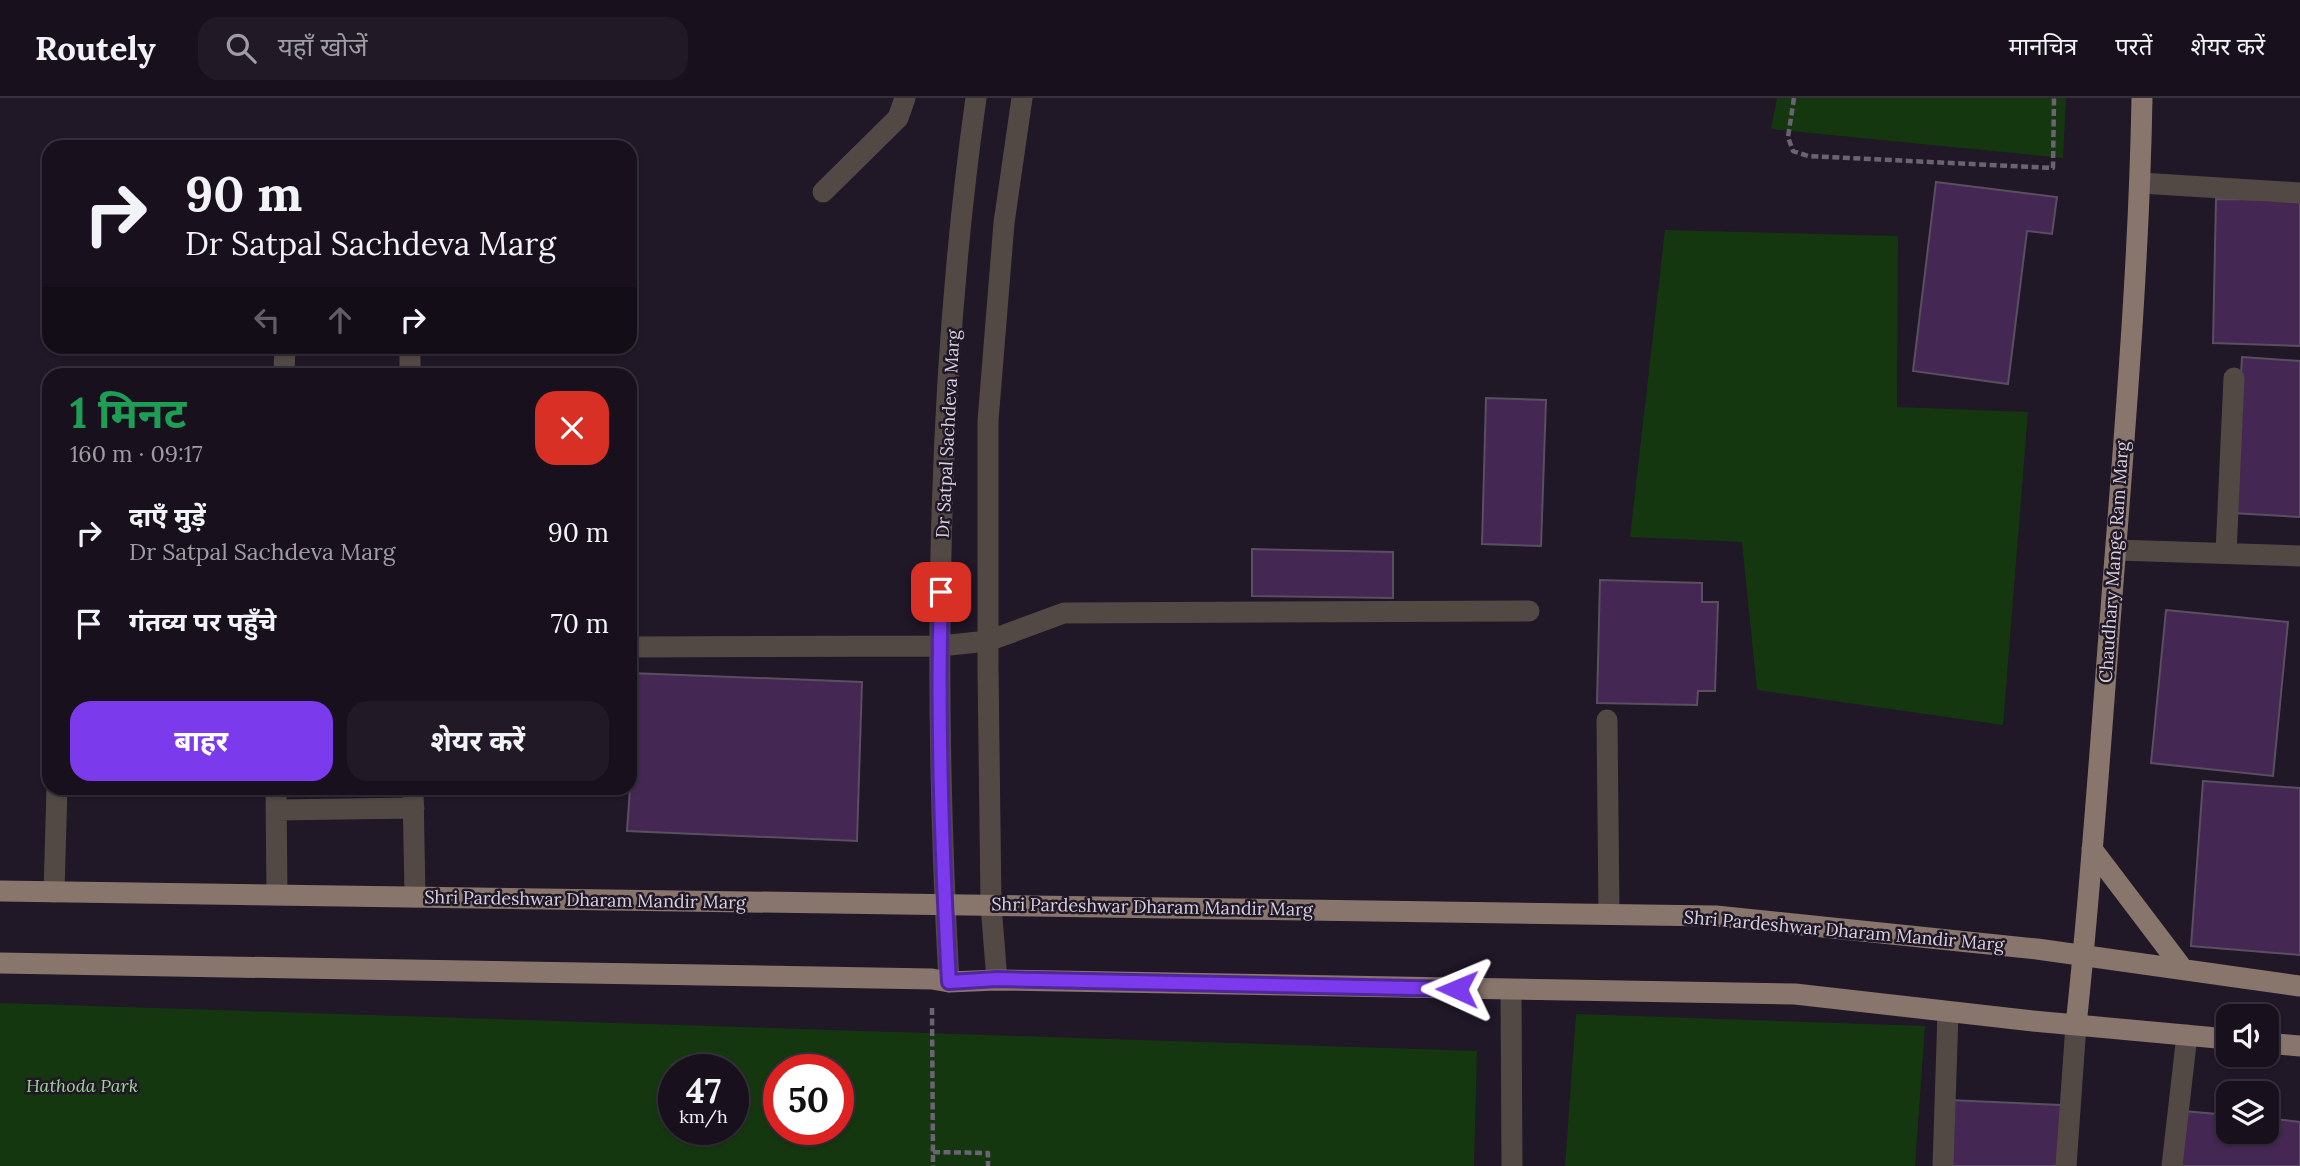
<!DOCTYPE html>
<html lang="hi">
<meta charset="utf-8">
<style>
body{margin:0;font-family:Lora,"Noto Sans Devanagari",serif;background:#211a26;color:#f1f3f6;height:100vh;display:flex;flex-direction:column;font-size:26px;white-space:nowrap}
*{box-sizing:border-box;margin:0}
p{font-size:23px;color:#9f9da4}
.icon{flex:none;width:38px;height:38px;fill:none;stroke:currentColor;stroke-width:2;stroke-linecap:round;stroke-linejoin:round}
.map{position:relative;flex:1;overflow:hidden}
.sheet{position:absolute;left:42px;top:270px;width:595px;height:427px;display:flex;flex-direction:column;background:#18111d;border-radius:21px;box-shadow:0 2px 5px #0004,0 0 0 2px #36313b}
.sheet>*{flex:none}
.top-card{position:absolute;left:42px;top:42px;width:595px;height:214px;border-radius:21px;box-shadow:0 2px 5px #0004,0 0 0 2px #36313b;background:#18111d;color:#f1f3f6;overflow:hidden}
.tools{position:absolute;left:2216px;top:906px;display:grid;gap:14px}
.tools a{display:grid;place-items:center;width:63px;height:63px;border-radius:14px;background:#18111d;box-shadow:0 2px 5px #0004,0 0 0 2px #36313b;font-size:35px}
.speed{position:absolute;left:658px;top:956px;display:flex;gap:14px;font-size:35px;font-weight:700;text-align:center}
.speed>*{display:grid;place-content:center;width:91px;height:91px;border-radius:50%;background:#18111d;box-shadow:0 2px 5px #0004,0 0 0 2px #36313b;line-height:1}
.speed small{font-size:18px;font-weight:400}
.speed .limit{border:10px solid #d22;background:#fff;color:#111}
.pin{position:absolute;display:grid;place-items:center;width:60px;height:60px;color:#fff;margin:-30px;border-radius:14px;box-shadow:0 4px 10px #0006}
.me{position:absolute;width:77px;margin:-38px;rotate:271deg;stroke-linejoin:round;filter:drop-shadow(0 0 5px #0008)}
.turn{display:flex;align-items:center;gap:24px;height:147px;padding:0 28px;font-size:32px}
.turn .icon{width:91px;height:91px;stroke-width:2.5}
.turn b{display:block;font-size:49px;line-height:60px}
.lanes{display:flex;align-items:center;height:66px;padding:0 28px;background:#0003;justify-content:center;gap:35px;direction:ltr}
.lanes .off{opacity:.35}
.round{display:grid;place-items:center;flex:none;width:74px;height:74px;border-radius:21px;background:#211a26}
.headline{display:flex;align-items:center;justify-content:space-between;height:119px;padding:0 28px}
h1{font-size:42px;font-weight:700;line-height:52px;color:#1e9e55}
.primary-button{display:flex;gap:14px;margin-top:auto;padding:14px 28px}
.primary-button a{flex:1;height:80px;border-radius:21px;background:#7c3aed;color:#fff;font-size:28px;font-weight:700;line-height:80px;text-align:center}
.primary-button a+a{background:#211a26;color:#f1f3f6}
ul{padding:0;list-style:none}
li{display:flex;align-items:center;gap:21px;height:91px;padding:0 28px}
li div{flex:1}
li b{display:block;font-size:26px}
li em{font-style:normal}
header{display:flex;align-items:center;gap:42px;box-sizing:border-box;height:98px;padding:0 35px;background:#18111d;border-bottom:2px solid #36313b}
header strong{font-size:33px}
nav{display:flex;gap:38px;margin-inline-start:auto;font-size:24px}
.search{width:490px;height:63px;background:#211a26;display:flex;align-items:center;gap:18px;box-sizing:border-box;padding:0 24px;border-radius:21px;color:#9f9da4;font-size:26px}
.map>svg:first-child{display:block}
</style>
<header>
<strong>Routely</strong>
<div class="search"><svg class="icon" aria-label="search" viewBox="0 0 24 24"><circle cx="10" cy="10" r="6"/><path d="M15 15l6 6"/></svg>यहाँ खोजें</div>
<nav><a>मानचित्र</a><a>परतें</a><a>शेयर करें</a></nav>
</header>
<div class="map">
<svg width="2300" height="1068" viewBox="0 0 2300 1068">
<rect width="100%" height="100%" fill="#201727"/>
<path fill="#15370f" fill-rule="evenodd" d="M1777,0H2066L2063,60L1771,31Z
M1665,132L1898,138L1897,309L2028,314L2003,627L1757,592L1742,444L1630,439Z
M0,905L1477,953L1474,1068H0ZM674,971H733V1031H674ZM779,971H838V1031H779Z
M1576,916L1925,928L1915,1068H1565Z"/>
<path fill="#442752" stroke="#5a4e61" stroke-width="2" d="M1936,84L2057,99L2052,136L2027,133L2008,286L1913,273Z
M2216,101L2300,102V248L2213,245Z
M2242,259L2300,263V419L2233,415Z
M1486,300L1546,302L1541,448L1482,446Z
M1252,451L1393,454V500L1252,498Z
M1600,482L1702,485V504H1718L1715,593H1698L1697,607L1597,605Z
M2166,512L2288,524L2273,678L2151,665Z
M630,575L862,584L857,743L627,733L630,690Z
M2203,683L2300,690V857L2191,848Z
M1948,1002L2061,1007L2059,1068H1945Z
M2183,1013L2228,1017V1034H2266V1020L2300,1024V1068H2178Z"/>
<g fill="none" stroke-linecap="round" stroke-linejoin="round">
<path stroke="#6a6371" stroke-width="4.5" stroke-dasharray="7 3.5" stroke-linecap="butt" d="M1794,0L1788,39L1793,53L1808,58L2053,70L2054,0
M932,910L933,1068
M933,1054L988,1055V1068"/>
<path stroke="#524944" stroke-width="21" d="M2141,85L2300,95
M823,94L898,20L905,0
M410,248V276
M284,276L285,248
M2116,452L2300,458
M2226,455L2234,280
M630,549L940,548L988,543L1064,515L1529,513
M1607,622L1609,816
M276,690L277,797
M413,690L415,799
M276,712L414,710
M54,794L57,690
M997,882L991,807L988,570V323L1004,125L1022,0
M949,884C933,592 935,290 976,0
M1511,892L1512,1068
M1943,1068L1948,914
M2066,1068L2076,927
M2172,1068L2187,937"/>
<path stroke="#88756b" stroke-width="21" d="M2092,751L2183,871
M0,793L1716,818L2037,851L2300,888
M0,865L932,881L949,884L997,882L1795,896L2033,923L2228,941
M2076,927C2091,789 2100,650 2111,511C2124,341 2139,170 2142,0
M2266,945L2300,948"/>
</g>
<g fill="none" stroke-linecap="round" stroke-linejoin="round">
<defs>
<path id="route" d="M941,494C937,624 942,754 949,884L997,881L1457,891"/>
</defs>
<use href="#route" stroke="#51269a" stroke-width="18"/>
<use href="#route" stroke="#7c3aed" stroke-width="12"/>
</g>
<g text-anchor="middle" stroke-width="5" stroke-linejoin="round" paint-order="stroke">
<g font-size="18" fill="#d8d2dd" stroke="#201727">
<text transform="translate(948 336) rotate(-87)" y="6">Dr Satpal Sachdeva Marg</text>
<text transform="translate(2114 464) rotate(-86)" y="6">Chaudhary Mange Ram Marg</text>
<text transform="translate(585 802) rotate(1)" y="6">Shri Pardeshwar Dharam Mandir Marg</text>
<text transform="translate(1152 809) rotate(1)" y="6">Shri Pardeshwar Dharam Mandir Marg</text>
<text transform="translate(1844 833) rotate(5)" y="6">Shri Pardeshwar Dharam Mandir Marg</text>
</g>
<g font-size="18" font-style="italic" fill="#9cd692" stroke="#201727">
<text x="82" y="994">Hathoda Park</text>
</g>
</g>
</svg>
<div class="tools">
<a><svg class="icon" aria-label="sound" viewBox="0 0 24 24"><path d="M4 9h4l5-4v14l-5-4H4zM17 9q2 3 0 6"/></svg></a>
<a><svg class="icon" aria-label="layers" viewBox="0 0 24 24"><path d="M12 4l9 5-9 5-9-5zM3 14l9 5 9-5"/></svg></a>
</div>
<div class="speed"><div>47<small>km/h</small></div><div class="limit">50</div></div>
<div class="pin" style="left:941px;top:494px;background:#d93025"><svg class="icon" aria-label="arrive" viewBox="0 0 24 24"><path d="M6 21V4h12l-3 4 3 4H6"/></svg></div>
<svg class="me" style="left:1457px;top:891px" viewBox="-20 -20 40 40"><path d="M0-17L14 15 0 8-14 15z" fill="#7c3aed" stroke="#fff" stroke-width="4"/></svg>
<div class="top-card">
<div class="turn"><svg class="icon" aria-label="right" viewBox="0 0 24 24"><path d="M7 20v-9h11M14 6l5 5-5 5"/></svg><div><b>90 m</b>Dr Satpal Sachdeva Marg</div></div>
<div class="lanes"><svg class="icon off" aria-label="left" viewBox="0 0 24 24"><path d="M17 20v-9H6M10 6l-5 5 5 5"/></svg><svg class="icon off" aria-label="ahead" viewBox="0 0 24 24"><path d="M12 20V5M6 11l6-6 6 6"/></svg><svg class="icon" aria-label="right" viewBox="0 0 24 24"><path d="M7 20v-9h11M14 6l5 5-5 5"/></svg></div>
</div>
<section class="sheet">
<div class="headline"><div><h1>1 मिनट</h1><p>160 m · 09:17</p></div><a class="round" style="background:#d93025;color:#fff"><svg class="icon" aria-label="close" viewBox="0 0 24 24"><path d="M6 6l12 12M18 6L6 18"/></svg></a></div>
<ul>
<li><svg class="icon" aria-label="right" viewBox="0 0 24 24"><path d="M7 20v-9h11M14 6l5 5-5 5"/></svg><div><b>दाएँ मुड़ें</b><p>Dr Satpal Sachdeva Marg</p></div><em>90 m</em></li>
<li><svg class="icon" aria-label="arrive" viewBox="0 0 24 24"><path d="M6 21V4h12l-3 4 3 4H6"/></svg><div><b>गंतव्य पर पहुँचे</b></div><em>70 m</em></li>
</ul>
<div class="primary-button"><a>बाहर</a><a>शेयर करें</a></div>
</section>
</div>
